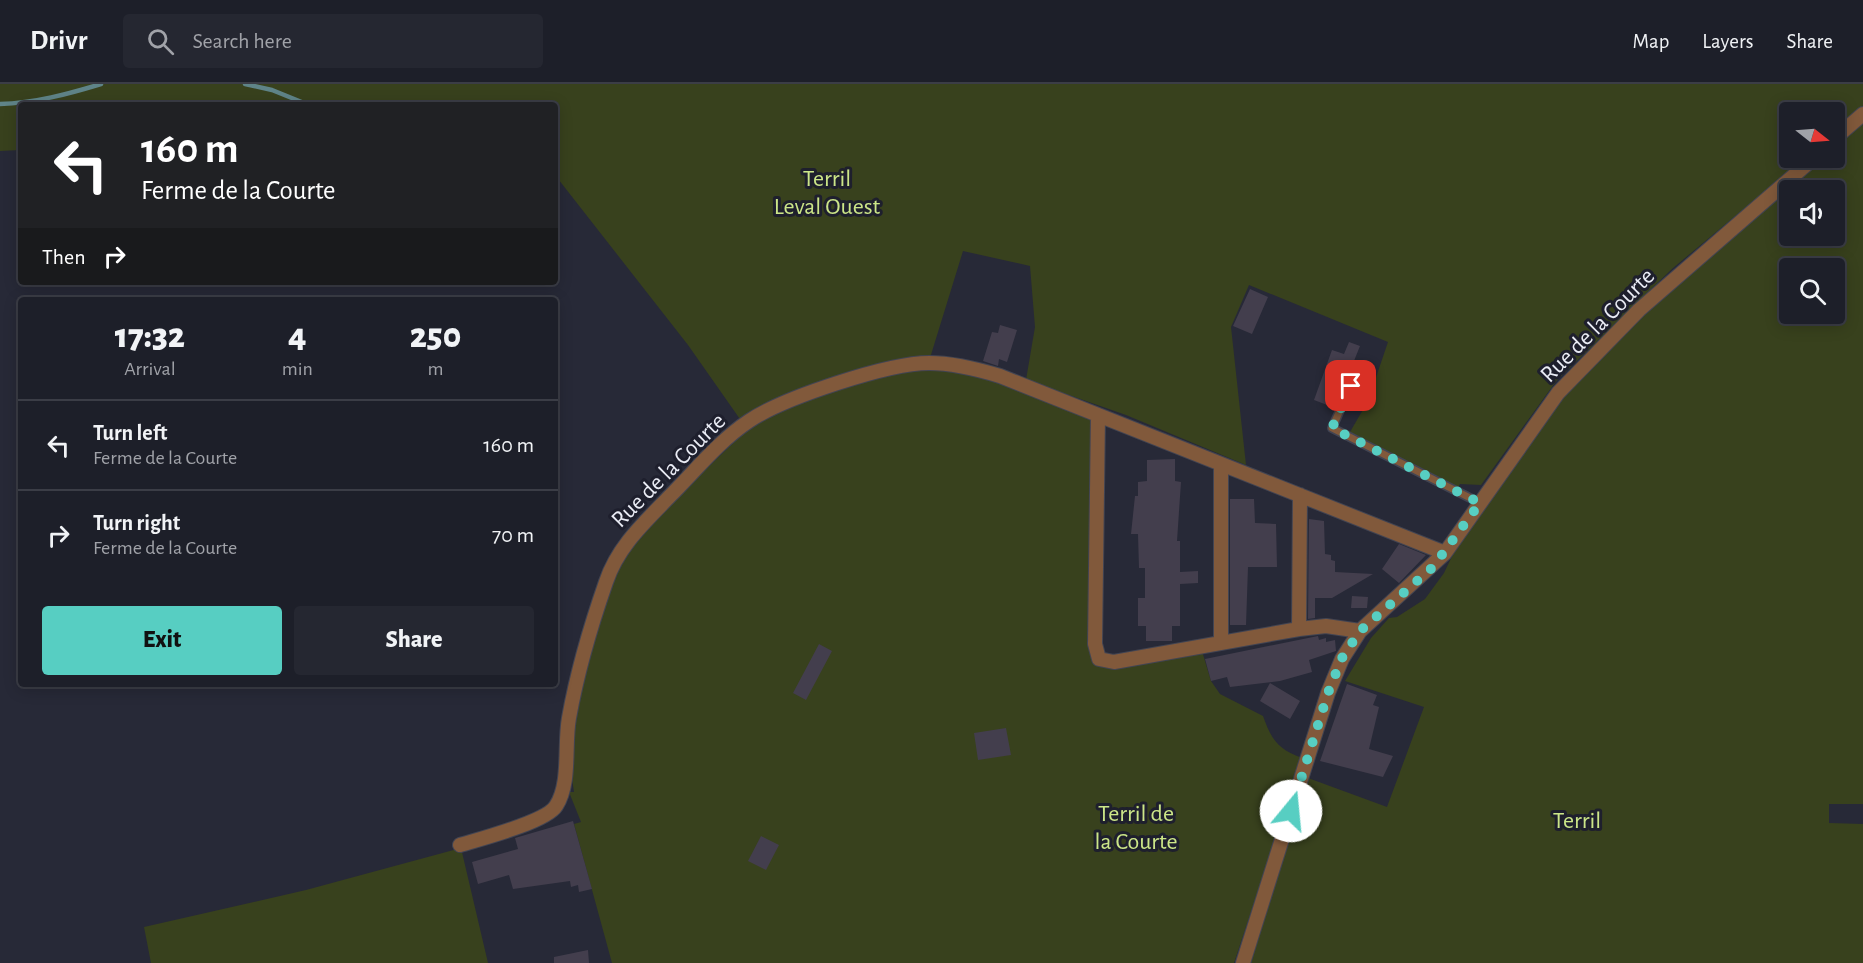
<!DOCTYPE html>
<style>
body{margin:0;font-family:"Alegreya Sans",sans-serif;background:#252731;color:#f1f3f6;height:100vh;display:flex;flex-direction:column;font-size:22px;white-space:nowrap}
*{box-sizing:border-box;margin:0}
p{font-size:20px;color:#a0a2a8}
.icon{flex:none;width:33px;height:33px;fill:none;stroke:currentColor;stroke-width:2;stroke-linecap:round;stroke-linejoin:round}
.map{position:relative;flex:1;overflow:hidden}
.panel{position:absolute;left:18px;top:213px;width:540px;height:390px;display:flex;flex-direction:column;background:#1d1f29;border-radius:6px;box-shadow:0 3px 15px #0003,0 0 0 2px #3b3d46}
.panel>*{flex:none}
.guide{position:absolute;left:18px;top:18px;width:540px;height:183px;border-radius:6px;box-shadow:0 3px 15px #0003,0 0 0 2px #3b3d46;background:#202124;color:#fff;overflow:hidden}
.needle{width:39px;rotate:107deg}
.controls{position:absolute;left:1779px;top:18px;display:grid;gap:12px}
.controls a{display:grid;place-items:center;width:66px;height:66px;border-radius:6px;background:#1d1f29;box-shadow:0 3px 15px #0003,0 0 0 2px #3b3d46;font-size:30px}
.pin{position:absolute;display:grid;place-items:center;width:51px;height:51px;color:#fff;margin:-26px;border-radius:12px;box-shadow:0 3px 9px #0006}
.me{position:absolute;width:66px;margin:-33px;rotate:17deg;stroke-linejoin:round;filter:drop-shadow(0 0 4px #0008)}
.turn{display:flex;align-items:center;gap:21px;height:126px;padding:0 24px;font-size:27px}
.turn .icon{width:78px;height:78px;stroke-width:2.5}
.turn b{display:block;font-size:42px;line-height:51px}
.then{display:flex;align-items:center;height:57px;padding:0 24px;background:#0003;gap:12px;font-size:22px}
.eta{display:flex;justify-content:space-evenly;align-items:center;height:102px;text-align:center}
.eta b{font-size:36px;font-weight:800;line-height:42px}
.primary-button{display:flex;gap:12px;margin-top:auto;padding:12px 24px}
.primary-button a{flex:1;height:69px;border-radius:6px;background:#57cec2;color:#111;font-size:24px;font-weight:800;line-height:69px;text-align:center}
.primary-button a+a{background:#252731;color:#f1f3f6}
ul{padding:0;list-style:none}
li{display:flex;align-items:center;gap:18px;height:90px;padding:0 24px;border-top:2px solid #3b3d46}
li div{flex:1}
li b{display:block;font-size:22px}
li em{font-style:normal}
header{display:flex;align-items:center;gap:36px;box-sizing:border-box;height:84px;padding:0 30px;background:#1d1f29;border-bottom:2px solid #3b3d46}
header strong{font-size:28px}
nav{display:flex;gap:33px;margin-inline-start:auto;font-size:21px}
.search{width:420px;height:54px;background:#252731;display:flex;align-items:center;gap:15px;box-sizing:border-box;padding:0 21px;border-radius:6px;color:#a0a2a8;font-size:22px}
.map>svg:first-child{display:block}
</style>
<header>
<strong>Drivr</strong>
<div class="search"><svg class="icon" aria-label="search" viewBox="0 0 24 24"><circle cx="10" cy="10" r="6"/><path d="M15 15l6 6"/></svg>Search here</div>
<nav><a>Map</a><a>Layers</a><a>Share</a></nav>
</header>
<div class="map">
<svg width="1863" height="879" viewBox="0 0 1863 879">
<rect width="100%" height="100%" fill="#272937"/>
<path fill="#38411d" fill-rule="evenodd" d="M0,0H1863V23L1835,48L1834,28H1790V74H1805L1673,184L1557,296L1481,401L1460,400L1458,403L1350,348L1368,317L1388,258L1249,201L1231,243L1246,381L1126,331L1026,296L1035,243L1030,182L963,167L930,274L742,338L688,261L555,91V21H21V66L0,67Z
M1863,39V720H1829V739L1863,740V879H1251L1308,694L1387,723L1424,623L1345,597L1371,554L1389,534L1397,533L1425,515L1444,489L1456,464L1560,315L1639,234L1823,74H1834L1835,64ZM1790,106H1834V152H1790ZM1790,184H1834V230H1790Z
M926,285C986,287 1038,313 1093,335L1092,573L1202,567L1211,597L1220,610L1263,632C1272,657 1278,665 1302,674L1234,879H612L574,740L581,738L569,708H574L571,688L572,640L610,496L638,450L751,342L779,326L876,293Z
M461,764L488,879H151L144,843L306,806Z"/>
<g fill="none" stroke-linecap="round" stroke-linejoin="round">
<path stroke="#5f8488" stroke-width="4.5" d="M245,0L272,6L309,21
M0,20C35,19 68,10 101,0"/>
</g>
<path fill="#433e4d" d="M1250,205L1268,213L1252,250L1233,242Z
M1000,241L1017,246L1007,278L999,275L998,282L983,277L992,248L998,249Z
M1349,258L1360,262L1335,324L1314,316L1332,266L1344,270Z
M1175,375V397L1181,398L1177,457H1180V488L1198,487V499L1180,500V542H1172V557H1146V542H1138V514H1145V484H1139L1138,450H1131L1135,412H1138V398L1147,397V376Z
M1230,415H1254L1255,439L1276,440L1277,483H1248L1246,541H1230Z
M1309,435L1324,437L1325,470L1331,471V476L1335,477V488L1373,490L1332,514H1315V534L1308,535Z
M1399,460L1426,471L1399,499L1382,485Z
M1352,512L1368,513L1367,524H1351Z
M1318,552L1319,556L1326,554V558L1335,556L1336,567L1309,576L1312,588L1280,597L1230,603L1227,593L1211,597L1205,575Z
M819,560L832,567L806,616L793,609Z
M1270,599L1300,617L1290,635L1260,617Z
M1347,600L1377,611L1373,621L1379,623L1369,665L1393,672L1383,693L1320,677Z
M1006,644L1011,671L978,676L974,649Z
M573,737L592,805L579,808L578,801L571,803L570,797L513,805L509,791L478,800L472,778L518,765L515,754Z
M761,752L779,761L766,786L748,777Z
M588,866L589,879H554V873Z"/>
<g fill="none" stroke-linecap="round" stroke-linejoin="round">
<defs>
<path id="service" d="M1351,302L1332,344L1480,419"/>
<path id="minor" d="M1834,55L1863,30
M1098,331L1095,560L1099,575L1114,578L1299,545L1326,542L1360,547
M1299,545L1300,411
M1221,559V381
M460,761C480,755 546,738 556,722C571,699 564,661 569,634C577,589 591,541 606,498C618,462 645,438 670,412C695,387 719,357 749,337C783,314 888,279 929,279C953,279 977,285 1000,292L1445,469
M1243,879L1328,609L1342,575L1360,547L1445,469L1558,309L1639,226L1814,74"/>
</defs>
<use href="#service" stroke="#424452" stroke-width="10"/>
<use href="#minor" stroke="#424452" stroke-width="16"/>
<use href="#service" stroke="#81593b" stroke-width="7"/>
<use href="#minor" stroke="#81593b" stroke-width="14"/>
</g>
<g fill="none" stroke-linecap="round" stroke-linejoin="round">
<path stroke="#57cec2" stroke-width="10" stroke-dasharray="0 18" d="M1291,727L1328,609L1342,574L1360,547L1433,483L1480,419L1332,344L1351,302"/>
</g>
<g text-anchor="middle" stroke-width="6" stroke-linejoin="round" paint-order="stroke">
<g font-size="24" fill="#cce688" stroke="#1e1f2d">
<text x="827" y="102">Terril<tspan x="827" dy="28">Leval Ouest</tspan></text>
<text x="1136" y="737">Terril de<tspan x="1136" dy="28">la Courte</tspan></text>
<text x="1577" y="744">Terril</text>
</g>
<g font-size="24" fill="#eaecf5" stroke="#1e1f2d">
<text transform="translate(1597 241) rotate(-45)" y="8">Rue de la Courte</text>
<text transform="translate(668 386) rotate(-45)" y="8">Rue de la Courte</text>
</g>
</g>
</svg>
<div class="controls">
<a><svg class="needle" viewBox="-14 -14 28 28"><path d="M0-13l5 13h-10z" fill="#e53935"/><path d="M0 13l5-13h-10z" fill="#a0a2a8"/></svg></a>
<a><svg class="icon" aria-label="sound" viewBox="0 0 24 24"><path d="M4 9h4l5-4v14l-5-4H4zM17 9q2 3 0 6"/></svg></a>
<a><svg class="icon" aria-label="search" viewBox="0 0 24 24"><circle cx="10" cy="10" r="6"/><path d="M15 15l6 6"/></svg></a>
</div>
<div class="pin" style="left:1351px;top:302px;background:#d93025"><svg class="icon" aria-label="arrive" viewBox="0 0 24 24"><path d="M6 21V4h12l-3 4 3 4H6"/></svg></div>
<svg class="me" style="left:1291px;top:727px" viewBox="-20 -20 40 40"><circle r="19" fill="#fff"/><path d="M0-13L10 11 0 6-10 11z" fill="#57cec2"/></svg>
<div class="guide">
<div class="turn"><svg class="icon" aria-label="left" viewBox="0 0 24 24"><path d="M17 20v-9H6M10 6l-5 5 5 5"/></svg><div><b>160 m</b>Ferme de la Courte</div></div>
<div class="then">Then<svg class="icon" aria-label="right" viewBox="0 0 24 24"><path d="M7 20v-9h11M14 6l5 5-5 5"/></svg></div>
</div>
<section class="panel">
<div class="eta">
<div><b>17:32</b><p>Arrival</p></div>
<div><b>4</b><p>min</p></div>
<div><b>250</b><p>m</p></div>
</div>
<ul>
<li><svg class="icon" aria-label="left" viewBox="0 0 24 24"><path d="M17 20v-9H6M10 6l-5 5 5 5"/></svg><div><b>Turn left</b><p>Ferme de la Courte</p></div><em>160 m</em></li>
<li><svg class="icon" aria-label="right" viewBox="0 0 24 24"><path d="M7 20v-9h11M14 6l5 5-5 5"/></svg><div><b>Turn right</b><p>Ferme de la Courte</p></div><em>70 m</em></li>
</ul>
<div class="primary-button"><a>Exit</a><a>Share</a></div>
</section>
</div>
